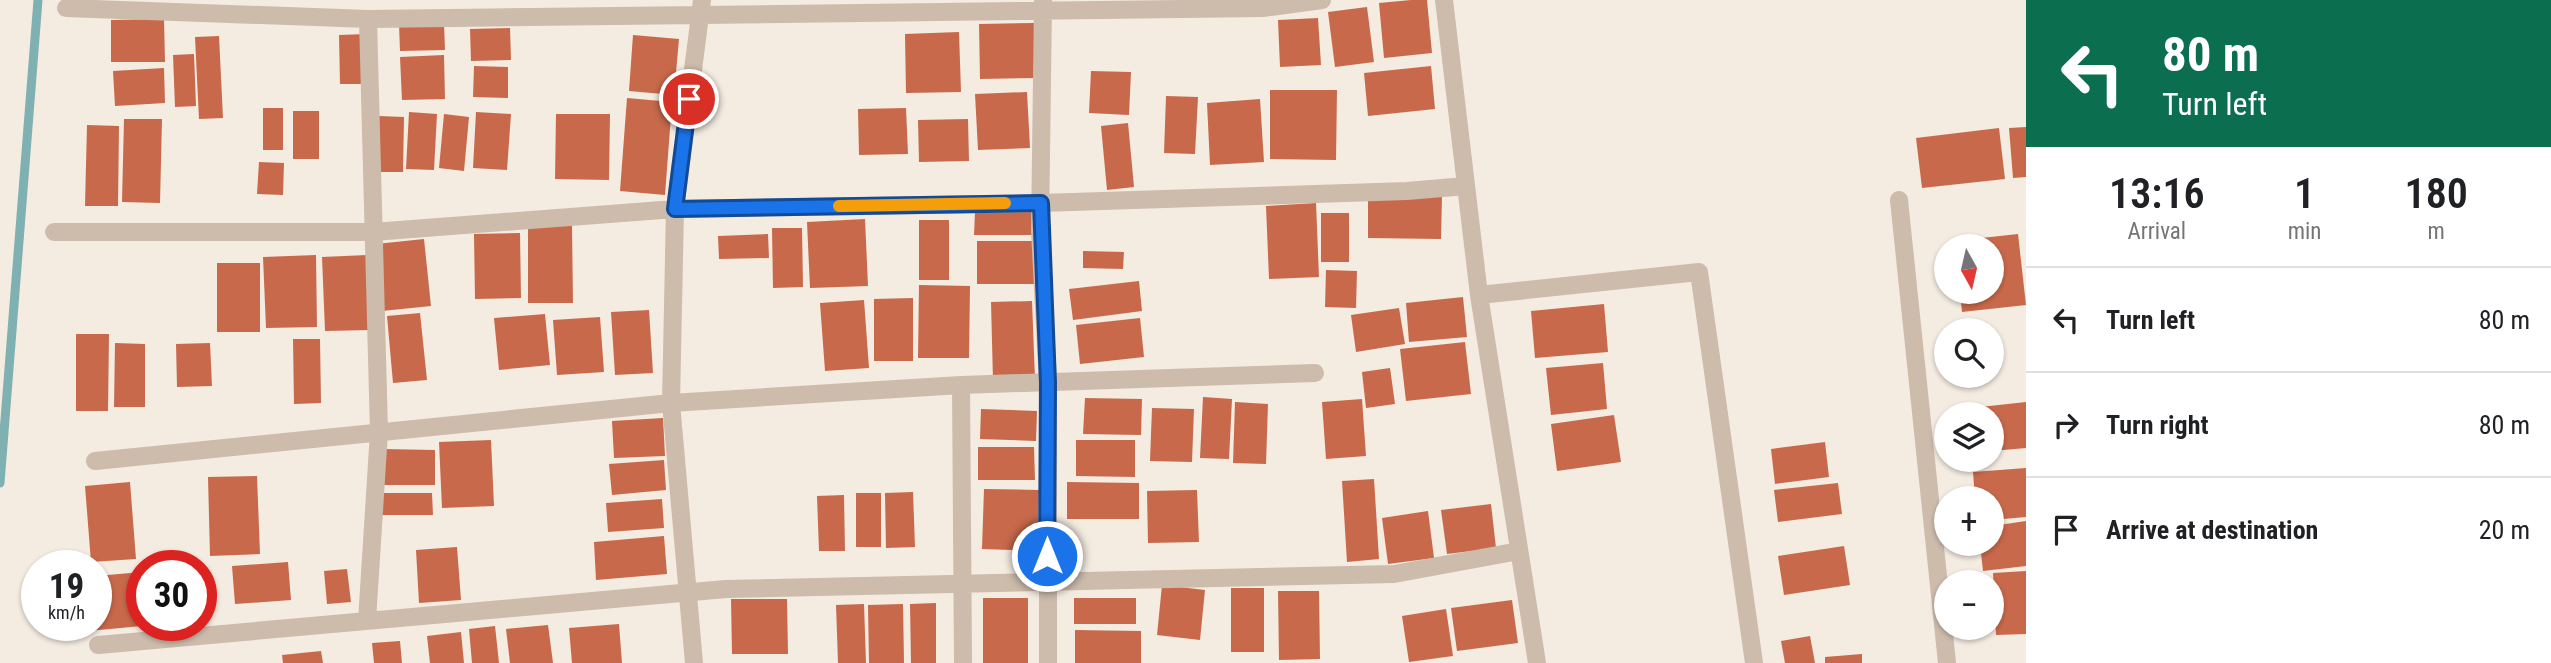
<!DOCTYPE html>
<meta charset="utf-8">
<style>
body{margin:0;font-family:"Roboto Condensed",sans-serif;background:#f2f2f2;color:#202124;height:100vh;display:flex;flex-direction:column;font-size:26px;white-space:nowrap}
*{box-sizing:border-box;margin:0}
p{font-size:23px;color:#757577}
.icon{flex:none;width:38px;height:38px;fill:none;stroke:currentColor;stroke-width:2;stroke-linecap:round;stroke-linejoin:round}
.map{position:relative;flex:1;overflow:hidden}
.details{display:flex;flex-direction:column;background:#fff;width:525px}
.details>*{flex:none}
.guide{background:#0b6e4f;color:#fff;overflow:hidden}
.needle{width:46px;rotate:172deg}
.fabs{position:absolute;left:1934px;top:234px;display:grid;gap:14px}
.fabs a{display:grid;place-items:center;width:70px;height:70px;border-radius:50%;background:#fff;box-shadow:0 2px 5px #0004;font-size:35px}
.speed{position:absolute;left:21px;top:550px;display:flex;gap:14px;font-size:35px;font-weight:700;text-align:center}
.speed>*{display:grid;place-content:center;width:91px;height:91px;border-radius:50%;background:#fff;box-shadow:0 2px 5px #0004;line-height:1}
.speed small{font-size:18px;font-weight:400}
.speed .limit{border:10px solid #d22;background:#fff;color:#111}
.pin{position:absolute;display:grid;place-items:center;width:60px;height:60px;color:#fff;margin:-30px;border:4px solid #fff;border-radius:50%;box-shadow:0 2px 7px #0007}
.me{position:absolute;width:77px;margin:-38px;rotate:0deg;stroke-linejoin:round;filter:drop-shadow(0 0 5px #0008)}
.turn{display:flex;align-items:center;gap:24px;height:147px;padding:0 21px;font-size:32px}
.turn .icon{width:91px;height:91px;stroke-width:2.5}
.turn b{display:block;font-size:49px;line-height:60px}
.eta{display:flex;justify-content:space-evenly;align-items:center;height:119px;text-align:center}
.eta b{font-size:42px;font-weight:600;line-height:49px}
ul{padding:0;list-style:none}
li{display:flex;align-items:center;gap:21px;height:105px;padding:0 21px;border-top:2px solid #e0e0e0}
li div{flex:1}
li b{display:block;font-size:26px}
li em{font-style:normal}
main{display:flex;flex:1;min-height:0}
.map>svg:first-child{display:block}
</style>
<main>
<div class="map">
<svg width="2026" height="663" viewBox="0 0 2026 663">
<rect width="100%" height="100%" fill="#f4ebe1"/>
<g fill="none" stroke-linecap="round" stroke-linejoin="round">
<path stroke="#7fb0b2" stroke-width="9" d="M0,483L38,0"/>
</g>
<path fill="#c8694b" d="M1411,0H1427L1432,53L1384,58L1379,3Z
M1367,7L1374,62L1335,67L1328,12Z
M1318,18L1321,65L1280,67L1278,20Z
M164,19L165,62H111V20Z
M444,23L445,50L400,51L399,24Z
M1035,23L1037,78L980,79L979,24Z
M510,28L511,60L471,61L470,29Z
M959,32L961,92L906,93L905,34Z
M366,34L367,84H340L339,35Z
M633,35L679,39L674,95L629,91Z
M219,36L223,118L199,119L195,37Z
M194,54L196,106L175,107L173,55Z
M444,55L445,99L402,100L400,57Z
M474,66L508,67V98L473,97Z
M1431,66L1435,109L1368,116L1364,73Z
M164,68L165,103L115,106L113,71Z
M1091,71L1131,72L1129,115L1089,113Z
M1270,90H1337L1336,160L1270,159Z
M1027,92L1030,148L978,150L975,94Z
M1166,96L1198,97L1195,154L1164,153Z
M627,98L672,102L665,195L620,191Z
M1260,99L1264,162L1210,165L1207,103Z
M263,108H283V150H263Z
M906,108L908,154L859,155L858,109Z
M293,111H319V159H293Z
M409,112L437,114L434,170L406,169Z
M476,112L511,114L507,170L473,168Z
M444,114L469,117L464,171L439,168Z
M556,114H610L609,180L555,179Z
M379,116L404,117L403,172H378Z
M124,119H162L160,203L122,202Z
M968,119L969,161L919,162L918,120Z
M1128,123L1134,187L1107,190L1101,126Z
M87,125L119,126L118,206H85Z
M2026,127V177L2013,178L2009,128Z
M1999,128L2005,179L1922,188L1916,138Z
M259,162L284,163L283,195L257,194Z
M1368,196H1442L1441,239L1368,238Z
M1316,203L1319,277L1269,279L1266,206Z
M975,212H1035V235H974Z
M1321,213H1349V262H1321Z
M865,219L868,286L810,288L807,222Z
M919,220H949V280H919Z
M572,225L573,303H528V226Z
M772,228H802L803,287L773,288Z
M520,233L521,298L475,299L474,234Z
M768,234L769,258L719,259L718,236Z
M2018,234L2026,305L1962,312L1960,292H1992V247H1954V241Z
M424,239L431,306L382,311L376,244Z
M977,241H1035V284H977Z
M1083,251L1124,252L1123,269L1083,268Z
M316,255L317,327L266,328L263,257Z
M367,255L370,330L325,331L322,257Z
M217,263H260V332H217Z
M1326,270L1357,271L1356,308L1325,307Z
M1139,281L1142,311L1073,320L1069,289Z
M919,285L970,286L969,358H918Z
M1463,297L1467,337L1409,342L1406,303Z
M913,298V361H874V299Z
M864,300L869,368L825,371L820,303Z
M1032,301L1035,379L993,381L991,302Z
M1604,304L1608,352L1535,358L1531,311Z
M1399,308L1405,344L1356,352L1351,315Z
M649,310L653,373L615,375L611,312Z
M420,313L427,380L393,383L387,316Z
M545,314L550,365L499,370L494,318Z
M600,317L604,372L557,375L553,320Z
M1140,318L1144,357L1080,364L1076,325Z
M76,334H109L108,411H76Z
M293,339H320L321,403L294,404Z
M1465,342L1471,394L1406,401L1400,349Z
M115,343L145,344V407H114Z
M210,343L212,386L177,387L176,344Z
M1603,363L1607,409L1551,415L1546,368Z
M1390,368L1395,404L1366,408L1362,372Z
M1203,397L1232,399L1229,459L1200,458Z
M1085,398L1142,399L1141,435L1083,434Z
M1362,399L1366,456L1326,459L1322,402Z
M1235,402L1268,404L1266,464L1233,463Z
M2026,402V448L1992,451V415H1972L1971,408Z
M1152,408L1194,409L1192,462L1150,461Z
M981,409L1037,411L1036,441L980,439Z
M1614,415L1621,462L1557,471L1551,424Z
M663,418L665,456L614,458L612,421Z
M491,440L494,506L442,508L439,442Z
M1076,440H1135V477L1076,476Z
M1825,442L1829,477L1775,484L1771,449Z
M978,447H1034L1035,480H978Z
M383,449L435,450V485H382Z
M664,460L666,490L612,495L609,464Z
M2026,468V517L1992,520V499H1975L1973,472Z
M257,476L260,554L210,556L208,477Z
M1374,479L1379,559L1347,562L1342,481Z
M130,482L136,559L91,562L85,486Z
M1067,482L1139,483V519H1067Z
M1838,483L1842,514L1778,522L1774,490Z
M984,489L1039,490L1037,551L982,549Z
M1197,490L1199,542L1148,543L1147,491Z
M913,492L915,547L886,548L885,493Z
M379,493H432L433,515H379Z
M856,493H881V547H856Z
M844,495L845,551H819L817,496Z
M662,499L664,528L608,532L606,503Z
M1491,504L1496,548L1447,554L1441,510Z
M1428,511L1434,558L1388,564L1382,518Z
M2026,521V566L1983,571L1980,544H1992V526Z
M664,536L667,574L596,580L594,542Z
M1844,546L1850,585L1784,595L1778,556Z
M457,547L461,600L419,603L416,550Z
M288,562L291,600L235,604L232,566Z
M347,569L351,602L327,604L324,571Z
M2026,571V634L1996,635L1993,573Z
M142,572V626L88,631L87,625H96V576Z
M1162,585L1205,590L1200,640L1157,635Z
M1231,588H1264V652H1231Z
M1278,591H1319L1320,659L1279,660Z
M983,598H1028V663H983Z
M1074,598H1136V624H1074Z
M731,599H787L788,654H732Z
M1512,600L1518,643L1457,651L1451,608Z
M936,603V663H911L910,604Z
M864,604L866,663H838L836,605Z
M903,604L904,663H869L868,605Z
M1446,609L1453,656L1409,662L1402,616Z
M619,624L622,663H572L569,628Z
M548,625L553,663H510L506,629Z
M495,626L499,663H472L469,629Z
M1075,630L1141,631V663H1075Z
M461,632L464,663H430L427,636Z
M1810,636L1815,663H1785L1781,641Z
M400,641L402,663H374L372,643Z
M321,651L323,663H283L282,655Z
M1862,654V663H1825V657Z"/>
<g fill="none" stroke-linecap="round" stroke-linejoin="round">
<path stroke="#cdbbac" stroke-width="18" d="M1444,0L1479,295L1537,663
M1043,2L1040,231L1048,383V663
M66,8L368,19L1263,8L1322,0
M1899,200L1947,663
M54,232H373L675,209L1041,203L1407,191L1466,186
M1479,295L1699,272L1754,663
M961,385L963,663
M95,461L671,403L961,385L1315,373
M367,621L379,432L368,19
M98,645L726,589L1394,574L1519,551
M694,663L671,403L675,209L702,0"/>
</g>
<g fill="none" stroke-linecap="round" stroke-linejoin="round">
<defs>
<path id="route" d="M689,99L675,209L1041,203L1048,383L1047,556"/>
</defs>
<use href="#route" stroke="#114b97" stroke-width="18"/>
<use href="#route" stroke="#1a73e8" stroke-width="12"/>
<path stroke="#f59e0b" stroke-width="12" d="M839,206L1005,203"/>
</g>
</svg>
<div class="fabs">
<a><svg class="needle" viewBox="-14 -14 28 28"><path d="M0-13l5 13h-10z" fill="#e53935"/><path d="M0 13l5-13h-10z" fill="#757577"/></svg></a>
<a><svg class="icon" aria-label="search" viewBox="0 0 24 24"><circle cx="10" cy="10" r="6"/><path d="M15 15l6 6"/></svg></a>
<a><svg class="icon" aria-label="layers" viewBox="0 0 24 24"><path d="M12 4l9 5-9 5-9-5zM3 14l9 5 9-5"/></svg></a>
<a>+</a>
<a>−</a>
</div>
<div class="speed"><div>19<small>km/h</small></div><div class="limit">30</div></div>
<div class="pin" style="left:689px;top:99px;background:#d93025"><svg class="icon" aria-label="arrive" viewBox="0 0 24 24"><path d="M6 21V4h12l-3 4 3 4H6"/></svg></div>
<svg class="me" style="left:1047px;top:556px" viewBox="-20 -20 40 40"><circle r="17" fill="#1a73e8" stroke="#fff" stroke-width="3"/><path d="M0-11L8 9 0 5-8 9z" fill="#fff"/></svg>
</div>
<section class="details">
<div class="guide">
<div class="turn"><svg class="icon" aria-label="left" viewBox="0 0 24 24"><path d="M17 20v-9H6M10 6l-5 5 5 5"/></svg><div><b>80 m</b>Turn left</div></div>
</div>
<div class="eta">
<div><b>13:16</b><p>Arrival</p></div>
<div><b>1</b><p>min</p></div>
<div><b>180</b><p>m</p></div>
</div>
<ul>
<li><svg class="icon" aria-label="left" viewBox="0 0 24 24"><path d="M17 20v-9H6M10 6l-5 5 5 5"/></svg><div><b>Turn left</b></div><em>80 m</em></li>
<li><svg class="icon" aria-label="right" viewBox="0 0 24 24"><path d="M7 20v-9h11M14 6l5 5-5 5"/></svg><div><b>Turn right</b></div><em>80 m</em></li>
<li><svg class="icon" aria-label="arrive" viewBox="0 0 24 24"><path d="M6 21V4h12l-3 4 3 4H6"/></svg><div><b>Arrive at destination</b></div><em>20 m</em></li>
</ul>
</section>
</main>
